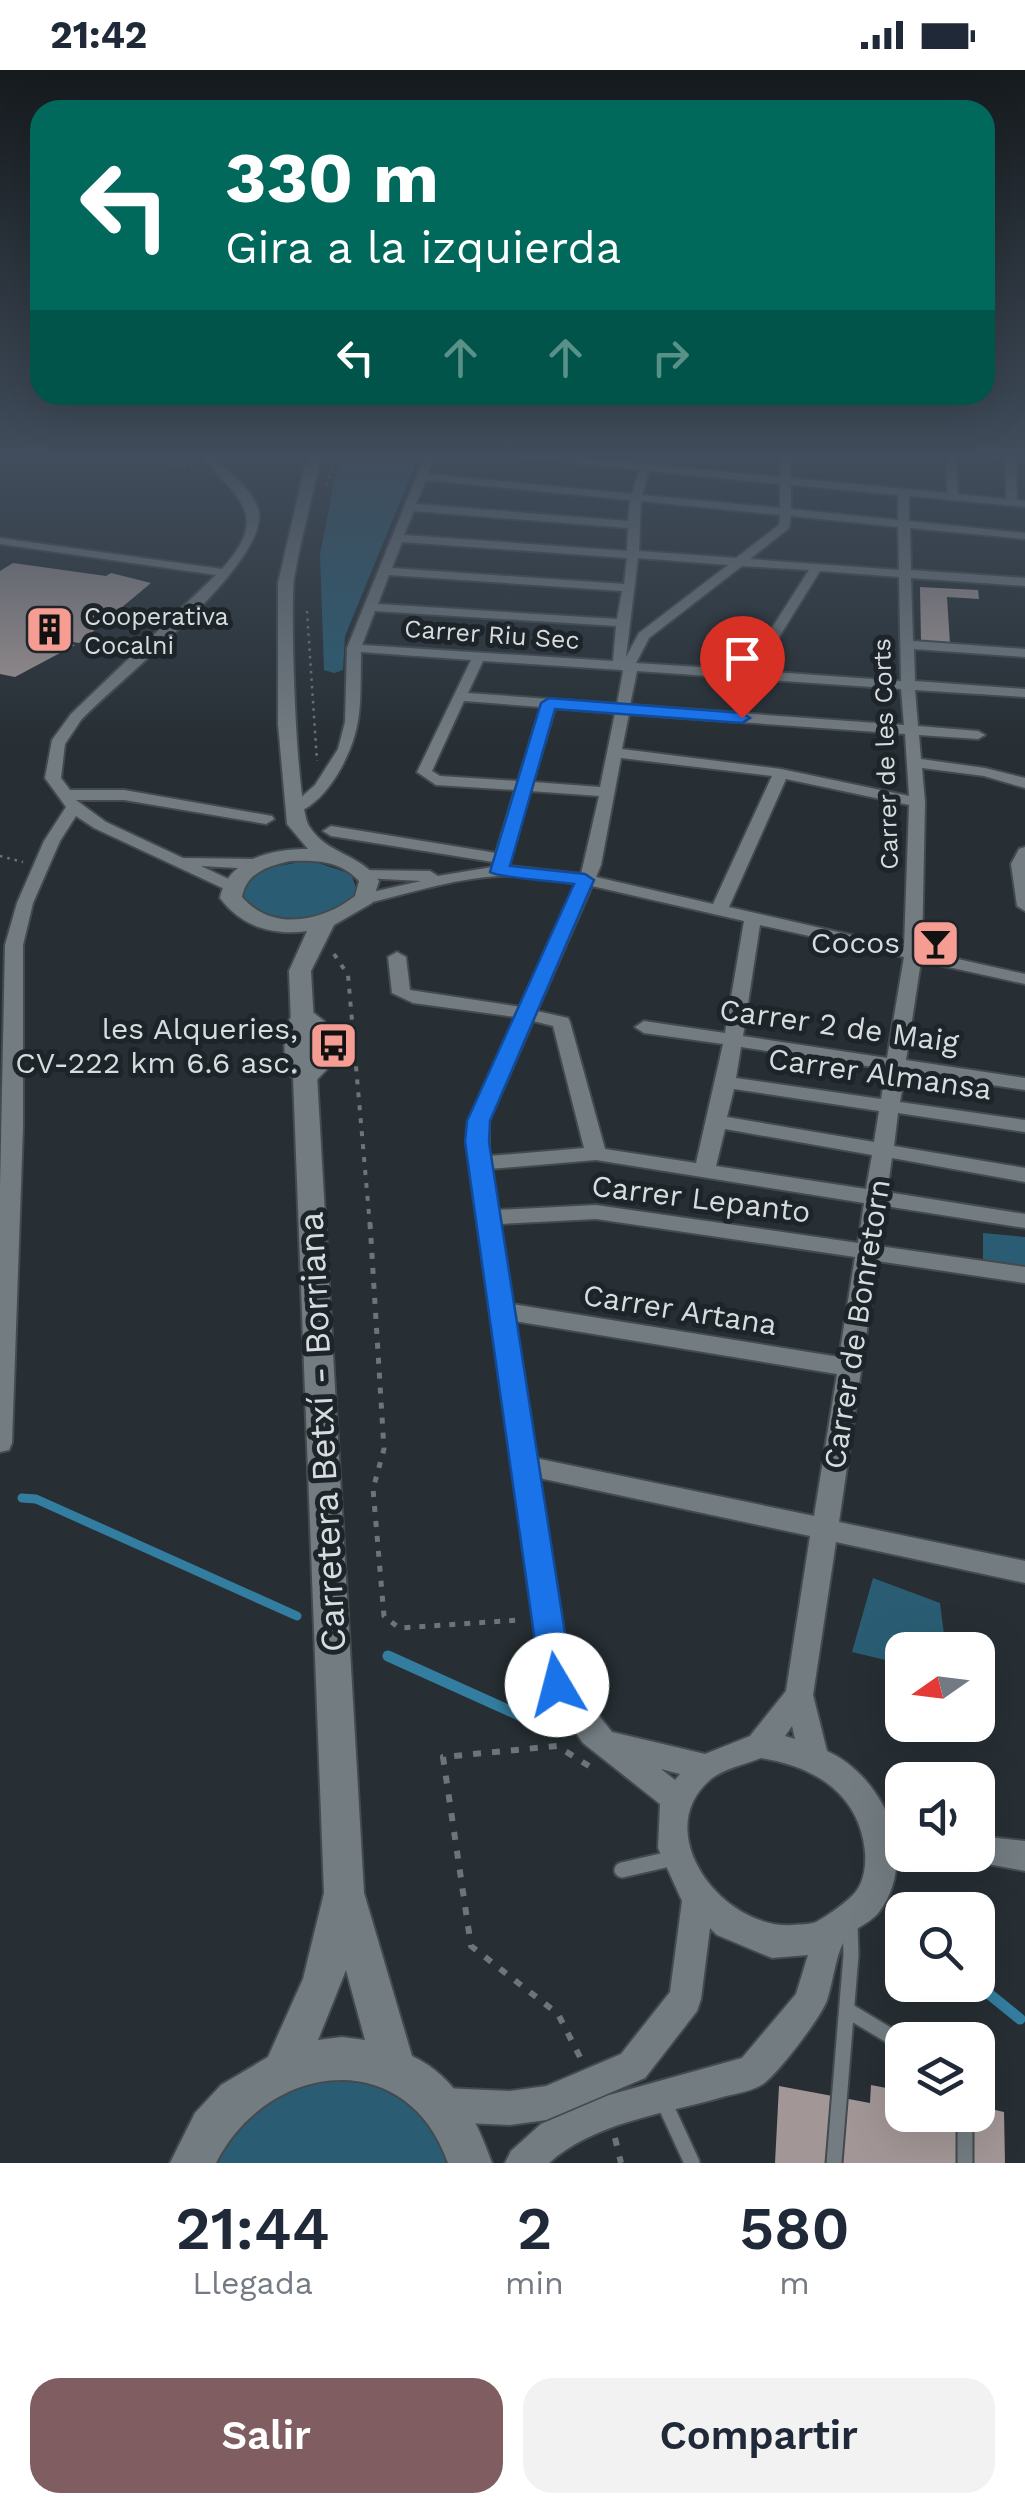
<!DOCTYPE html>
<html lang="es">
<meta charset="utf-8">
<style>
body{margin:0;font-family:"Work Sans",sans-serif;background:#f2f2f3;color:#1f2937;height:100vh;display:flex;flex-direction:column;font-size:38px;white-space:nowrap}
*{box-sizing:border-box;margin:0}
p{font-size:32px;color:#747a83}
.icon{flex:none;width:55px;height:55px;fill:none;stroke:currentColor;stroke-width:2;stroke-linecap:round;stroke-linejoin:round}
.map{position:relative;height:2093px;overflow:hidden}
.details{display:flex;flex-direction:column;background:#fff;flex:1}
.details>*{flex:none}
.top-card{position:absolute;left:30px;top:30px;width:965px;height:305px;border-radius:30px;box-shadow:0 10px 40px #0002;background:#00695c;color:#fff;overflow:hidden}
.needle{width:65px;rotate:256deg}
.fabs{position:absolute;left:885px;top:1562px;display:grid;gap:20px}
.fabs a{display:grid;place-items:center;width:110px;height:110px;border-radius:20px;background:#fff;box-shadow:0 10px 40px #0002;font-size:50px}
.pin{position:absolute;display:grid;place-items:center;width:85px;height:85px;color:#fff;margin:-102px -42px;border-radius:50% 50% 50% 0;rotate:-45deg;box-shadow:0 0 10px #0007}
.pin .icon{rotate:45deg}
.me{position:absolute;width:110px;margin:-55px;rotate:352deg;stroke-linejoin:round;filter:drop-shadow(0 0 8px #0008)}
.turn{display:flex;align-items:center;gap:35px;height:210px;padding:0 30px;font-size:45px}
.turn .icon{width:130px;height:130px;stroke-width:2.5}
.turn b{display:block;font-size:70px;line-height:85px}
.lanes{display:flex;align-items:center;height:95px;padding:0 30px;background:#0003;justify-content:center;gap:50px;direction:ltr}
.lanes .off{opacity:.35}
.eta{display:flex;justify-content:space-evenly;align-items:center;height:170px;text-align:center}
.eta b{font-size:60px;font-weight:600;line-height:70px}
.cta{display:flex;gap:20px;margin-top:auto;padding:20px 30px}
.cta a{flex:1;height:115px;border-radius:30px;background:#7f5d60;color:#fff;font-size:40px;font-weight:600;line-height:115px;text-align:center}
.cta a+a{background:#f2f2f3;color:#1f2937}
.status{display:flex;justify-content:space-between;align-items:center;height:70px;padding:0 50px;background:#fff;direction:ltr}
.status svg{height:28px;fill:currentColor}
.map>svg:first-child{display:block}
</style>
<div class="status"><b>21:42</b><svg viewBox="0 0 49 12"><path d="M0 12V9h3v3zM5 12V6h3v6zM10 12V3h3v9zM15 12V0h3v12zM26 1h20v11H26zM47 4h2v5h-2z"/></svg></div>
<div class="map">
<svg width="1025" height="2093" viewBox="0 0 1025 2093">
<rect width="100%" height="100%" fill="#272f34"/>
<path fill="#2a5d74" d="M340,383H420L345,566L343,600L334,603L324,600L320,484Z
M310,790L351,804L357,820C343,849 290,858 263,846C256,843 249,836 243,832V814L262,799Z
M983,1163L1025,1167V1206L983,1198Z
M873,1508L940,1533L946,1580H902V1594L852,1582Z
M348,2008C399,2021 428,2043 447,2093H216C253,2036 278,2014 348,2008Z"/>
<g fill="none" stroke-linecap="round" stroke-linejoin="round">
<path stroke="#337ea0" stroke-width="9" d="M22,1428L36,1429L297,1546"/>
<path stroke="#337ea0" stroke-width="11" d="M388,1586L530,1650
M978,1915L1020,1949"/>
</g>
<path fill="#a29796" d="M13,493L106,506L111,503L151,513L79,573L67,571L64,573L75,575L15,607L0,604V501Z
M920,517L978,520L979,529L947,527L950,574L921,572Z
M871,2015L902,2021V2045H978V2036L1004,2042L1005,2093H775L779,2016L870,2033Z"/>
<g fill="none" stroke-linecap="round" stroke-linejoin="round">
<defs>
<path id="lane-far1" d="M302,940L321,955L323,996L306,1014L290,998L289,959Z"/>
<path id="lane" d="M622,1800L674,1788
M847,1940L902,1973
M663,2030L692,2093
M965,2045V2093
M834,2093L851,1885L850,1855"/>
<path id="street" d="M207,383H217L215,389C229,403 256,422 259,443C265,496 119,610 81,650L65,674L61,708L70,720H124L272,746L274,749L266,754L124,730H76L106,752L183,788L257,789L265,794L257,799L201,796L237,813V821L231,822L94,758L76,746L60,771L33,833L23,875V1058L12,1373L9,1380L0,1382V1118L5,875L17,833L44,771L66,737L45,708L52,670L71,644L216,505L0,474V468L222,499C269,447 241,431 205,390Z
M426,383H436L428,404L632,424L639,400L491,383H528L780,407L781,383H791V408L947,423L946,383H956L958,424L1006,429V389L960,383L1025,384V390H1016L1017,430L1025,431V437L909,426V451L1025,463V469L910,458L911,500L1025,508V516L911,508L913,571L1025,579V587L914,579L915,611L1025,619V627L915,620L918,656L978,661L985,665L978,669L919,665L921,689L985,698L1025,708V718L984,706L922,698L925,732L922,881L1025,904V914L921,891L906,990L1025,1008V1020L905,1002L900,1032L1025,1050V1062L898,1043L894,1076L1025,1098V1112L892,1088L887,1122L1025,1144V1158L885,1136L879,1176L1025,1197V1213L877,1191L839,1452L1025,1491V1513L836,1472L813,1625L827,1681C884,1707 920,1787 879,1842C870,1854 851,1859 844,1871C835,1888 833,1912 827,1930C822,1946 777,2005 763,2014C751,2022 732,2024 719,2028C663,2044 593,2053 549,2093H505L511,2081L541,2054L609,2025L742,1988L796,1924L808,1885L772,1888L717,1865L710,1858L701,1929L697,1941L645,2008L546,2050L510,2055L443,2052L431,2047L426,2035L431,2023L443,2018L510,2021L546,2016L621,1984L670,1922L682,1831L658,1778L660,1734L583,1673L543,1615L469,1093V1051L516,947L413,933L392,923L388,887L397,882L406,887L410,920L521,937L576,814C561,811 545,807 529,806C474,802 418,821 365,834L357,829L359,825L421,811L364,808L356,803L358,800L430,801L438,806L492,797L493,792L331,766L323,761L331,756L496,783L515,720L436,715L417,702L471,590L361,582C360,633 364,660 337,705C327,721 314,736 297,743L289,738L315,715L338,679L345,652L347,578ZM649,401L780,414V438L642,425ZM426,410L630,430L628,451L416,434ZM791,415L898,425V450L791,439ZM641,431L780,445L779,455L736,488L639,481ZM414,441L628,458L627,481L404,465ZM791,446L898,457L899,500L750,489L789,458ZM402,472L627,488L624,514L392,498ZM638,488L728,495L639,563L626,587ZM742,496L809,500L745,600L636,593L649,568ZM820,501L899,507L901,611L758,601ZM389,505L622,521L617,549L378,534ZM375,541L616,556L613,591L362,575ZM483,591L622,600L623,601L617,634L468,623ZM637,601L901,619L904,655L630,635ZM464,631L541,637L518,711L440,706L432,701ZM555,638L615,643L600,717L533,712ZM629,644L905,664L909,726L781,699L622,679ZM621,688L772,706L713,834L596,807L601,795ZM786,709L909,735L904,877L729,837ZM530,721L599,726L581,804L509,796ZM592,816L744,851L725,963L644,951L635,957L644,963L723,974L696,1093L605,1079L570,952L568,948L537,941ZM760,855L904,887L887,988L743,966ZM533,951L553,956L584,1078L489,1086V1051ZM741,977L886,999L881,1029L736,1008ZM734,1019L879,1041L874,1072L727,1047ZM725,1059L872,1085L866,1119L716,1096ZM596,1090L864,1133L858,1173L596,1135L497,1140L490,1099ZM596,1149L855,1187L839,1287L512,1234L499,1154ZM514,1251L837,1304L814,1446L535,1388ZM539,1408L810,1466L786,1621L750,1666L705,1684L612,1662L571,1611ZM792,1656L795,1669L785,1666ZM761,1688C814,1696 860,1724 865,1782C866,1796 864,1814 853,1825C844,1834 827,1846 816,1852C809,1855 800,1854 793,1855C723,1860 648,1762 711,1709C723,1699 746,1694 761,1688ZM661,1699L680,1704L675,1710Z
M1025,777V841L1017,836L1011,794L1019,779Z
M978,1766L1025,1771V1801L967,1790L965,1785H978Z"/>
<path id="secondary" d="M313,383H325L319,396C311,434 300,471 294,509C290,540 296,735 309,756C327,785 360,783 379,811L372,833L334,855L311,901L364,1823L412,1986C457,2007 476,2049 492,2093H448C406,1973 267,1992 216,2093H170L195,2043L221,2015L268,1987L303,1909L324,1823L289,901L307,861C272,866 241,856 220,828C228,788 273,779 308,779L287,754L278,654V513L305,396ZM290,791C316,790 340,790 359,811L355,826C322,852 272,862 242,827C246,803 268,796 290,791ZM346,1900L365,1970L342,1967L318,1970Z"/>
</defs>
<use href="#lane-far1" stroke="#444a4e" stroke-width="14"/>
<use href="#lane" stroke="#444a4e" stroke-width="19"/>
<use href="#street" stroke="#444a4e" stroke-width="4"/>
<use href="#secondary" stroke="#444a4e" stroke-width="4"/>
<path stroke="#6e7578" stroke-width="2.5" stroke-dasharray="2.5 5" stroke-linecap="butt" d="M102,383L195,398
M326,415L334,397
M307,541L317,691
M0,786L23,792"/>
<path stroke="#6e7578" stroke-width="4" stroke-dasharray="5 8" stroke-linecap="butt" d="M334,884L348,905L370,1156"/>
<path stroke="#6e7578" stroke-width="5" stroke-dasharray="6 9" stroke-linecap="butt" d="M370,1153L384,1379L373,1419L384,1546L399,1558L520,1550"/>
<path stroke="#6e7578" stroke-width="6" stroke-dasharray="8 11" stroke-linecap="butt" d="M580,1987L558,1944L471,1876L443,1687L557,1676L589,1696L591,1691
M615,2068L621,2093"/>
<use href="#lane-far1" stroke="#737c81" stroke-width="10"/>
<use href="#lane" stroke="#737c81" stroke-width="15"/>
<use href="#street" fill="#737c81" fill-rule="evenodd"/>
<use href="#secondary" fill="#737c81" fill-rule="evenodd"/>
</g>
<linearGradient id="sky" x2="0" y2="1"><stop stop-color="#151a1d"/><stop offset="0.57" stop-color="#414d5c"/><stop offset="1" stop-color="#414d5c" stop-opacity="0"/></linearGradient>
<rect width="1025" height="676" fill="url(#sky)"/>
<path fill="#1a73e8" stroke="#114b97" stroke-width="2.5" d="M549,628L742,643L750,648L742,653L555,639L510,796L585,804L594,810L490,1051L489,1072L573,1615L568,1625L557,1629L546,1625L541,1615L465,1072L467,1051L574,814C556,811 499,808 490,802L541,633Z"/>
<defs>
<symbol id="building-square" viewBox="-11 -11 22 22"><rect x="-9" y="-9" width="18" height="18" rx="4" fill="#f59c93" stroke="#1e252a"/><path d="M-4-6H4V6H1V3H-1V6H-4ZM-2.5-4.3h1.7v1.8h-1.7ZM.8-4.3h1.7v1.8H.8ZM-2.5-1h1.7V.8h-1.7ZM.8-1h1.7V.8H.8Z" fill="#111"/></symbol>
<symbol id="bar-square" viewBox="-11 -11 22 22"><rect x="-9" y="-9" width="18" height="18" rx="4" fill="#f59c93" stroke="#1e252a"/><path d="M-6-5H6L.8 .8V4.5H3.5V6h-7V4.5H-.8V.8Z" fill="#111"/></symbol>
<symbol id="bus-square" viewBox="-11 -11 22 22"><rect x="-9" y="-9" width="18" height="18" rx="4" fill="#f59c93" stroke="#1e252a"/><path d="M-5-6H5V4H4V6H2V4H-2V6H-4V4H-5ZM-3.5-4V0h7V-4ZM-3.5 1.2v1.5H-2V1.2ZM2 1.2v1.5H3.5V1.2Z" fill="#111"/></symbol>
</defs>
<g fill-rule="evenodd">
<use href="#building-square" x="22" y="532" width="55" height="55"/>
<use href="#bar-square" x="908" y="846" width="55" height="55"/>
<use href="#bus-square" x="306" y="948" width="55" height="55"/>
</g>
<g text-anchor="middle" stroke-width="10" stroke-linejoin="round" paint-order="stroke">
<g font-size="25" fill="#d7dcde" stroke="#1e252a" text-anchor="start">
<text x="84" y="555">Cooperativa<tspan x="84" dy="29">Cocalni</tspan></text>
</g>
<g font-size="25" fill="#d7dcde" stroke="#1e252a">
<text transform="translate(492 564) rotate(4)" y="9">Carrer Riu Sec</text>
<text transform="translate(885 684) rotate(-92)" y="9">Carrer de les Corts</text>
</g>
<g font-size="30" fill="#d7dcde" stroke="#1e252a" text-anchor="end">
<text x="900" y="883">Cocos</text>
<text x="298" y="969">les Alqueries,<tspan x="298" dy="34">CV-222 km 6.6 asc.</tspan></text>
</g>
<g font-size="30" fill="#d7dcde" stroke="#1e252a">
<text transform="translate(839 956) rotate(8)" y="10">Carrer 2 de Maig</text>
<text transform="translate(880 1004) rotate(8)" y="10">Carrer Almansa</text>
<text transform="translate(701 1129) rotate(7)" y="10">Carrer Lepanto</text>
<text transform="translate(680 1240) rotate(9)" y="10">Carrer Artana</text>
<text transform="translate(857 1254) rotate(-81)" y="10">Carrer de Bonretorn</text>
</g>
<g font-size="35" fill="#d7dcde" stroke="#1e252a">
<text transform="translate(322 1362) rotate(-93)" y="12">Carretera Betxí - Borriana</text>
</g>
</g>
</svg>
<div class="fabs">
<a><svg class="needle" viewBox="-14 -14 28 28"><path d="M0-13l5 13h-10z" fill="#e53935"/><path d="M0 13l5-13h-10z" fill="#747a83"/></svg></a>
<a><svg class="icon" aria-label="sound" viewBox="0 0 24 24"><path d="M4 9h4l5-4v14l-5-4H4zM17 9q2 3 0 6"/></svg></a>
<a><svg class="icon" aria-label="search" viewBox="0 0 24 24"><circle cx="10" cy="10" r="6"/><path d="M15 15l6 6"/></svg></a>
<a><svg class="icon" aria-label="layers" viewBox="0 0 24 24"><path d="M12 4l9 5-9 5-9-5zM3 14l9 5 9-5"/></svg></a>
</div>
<div class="pin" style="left:742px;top:648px;background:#d93025"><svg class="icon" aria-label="arrive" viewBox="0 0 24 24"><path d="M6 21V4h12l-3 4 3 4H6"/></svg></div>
<svg class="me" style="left:557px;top:1615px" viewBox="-20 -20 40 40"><circle r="19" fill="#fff"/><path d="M0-13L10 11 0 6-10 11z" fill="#1a73e8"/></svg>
<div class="top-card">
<div class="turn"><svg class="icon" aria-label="left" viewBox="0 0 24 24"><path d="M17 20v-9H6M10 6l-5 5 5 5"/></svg><div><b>330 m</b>Gira a la izquierda</div></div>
<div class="lanes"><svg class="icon" aria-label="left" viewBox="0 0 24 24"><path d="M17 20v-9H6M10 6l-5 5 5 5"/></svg><svg class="icon off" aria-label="ahead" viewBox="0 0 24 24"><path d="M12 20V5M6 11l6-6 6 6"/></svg><svg class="icon off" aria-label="ahead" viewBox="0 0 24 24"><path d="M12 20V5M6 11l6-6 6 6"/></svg><svg class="icon off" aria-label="right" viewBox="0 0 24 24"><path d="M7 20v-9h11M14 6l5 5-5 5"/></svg></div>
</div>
</div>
<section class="details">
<div class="eta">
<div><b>21:44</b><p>Llegada</p></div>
<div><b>2</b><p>min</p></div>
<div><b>580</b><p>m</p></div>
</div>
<div class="cta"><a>Salir</a><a>Compartir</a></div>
</section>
